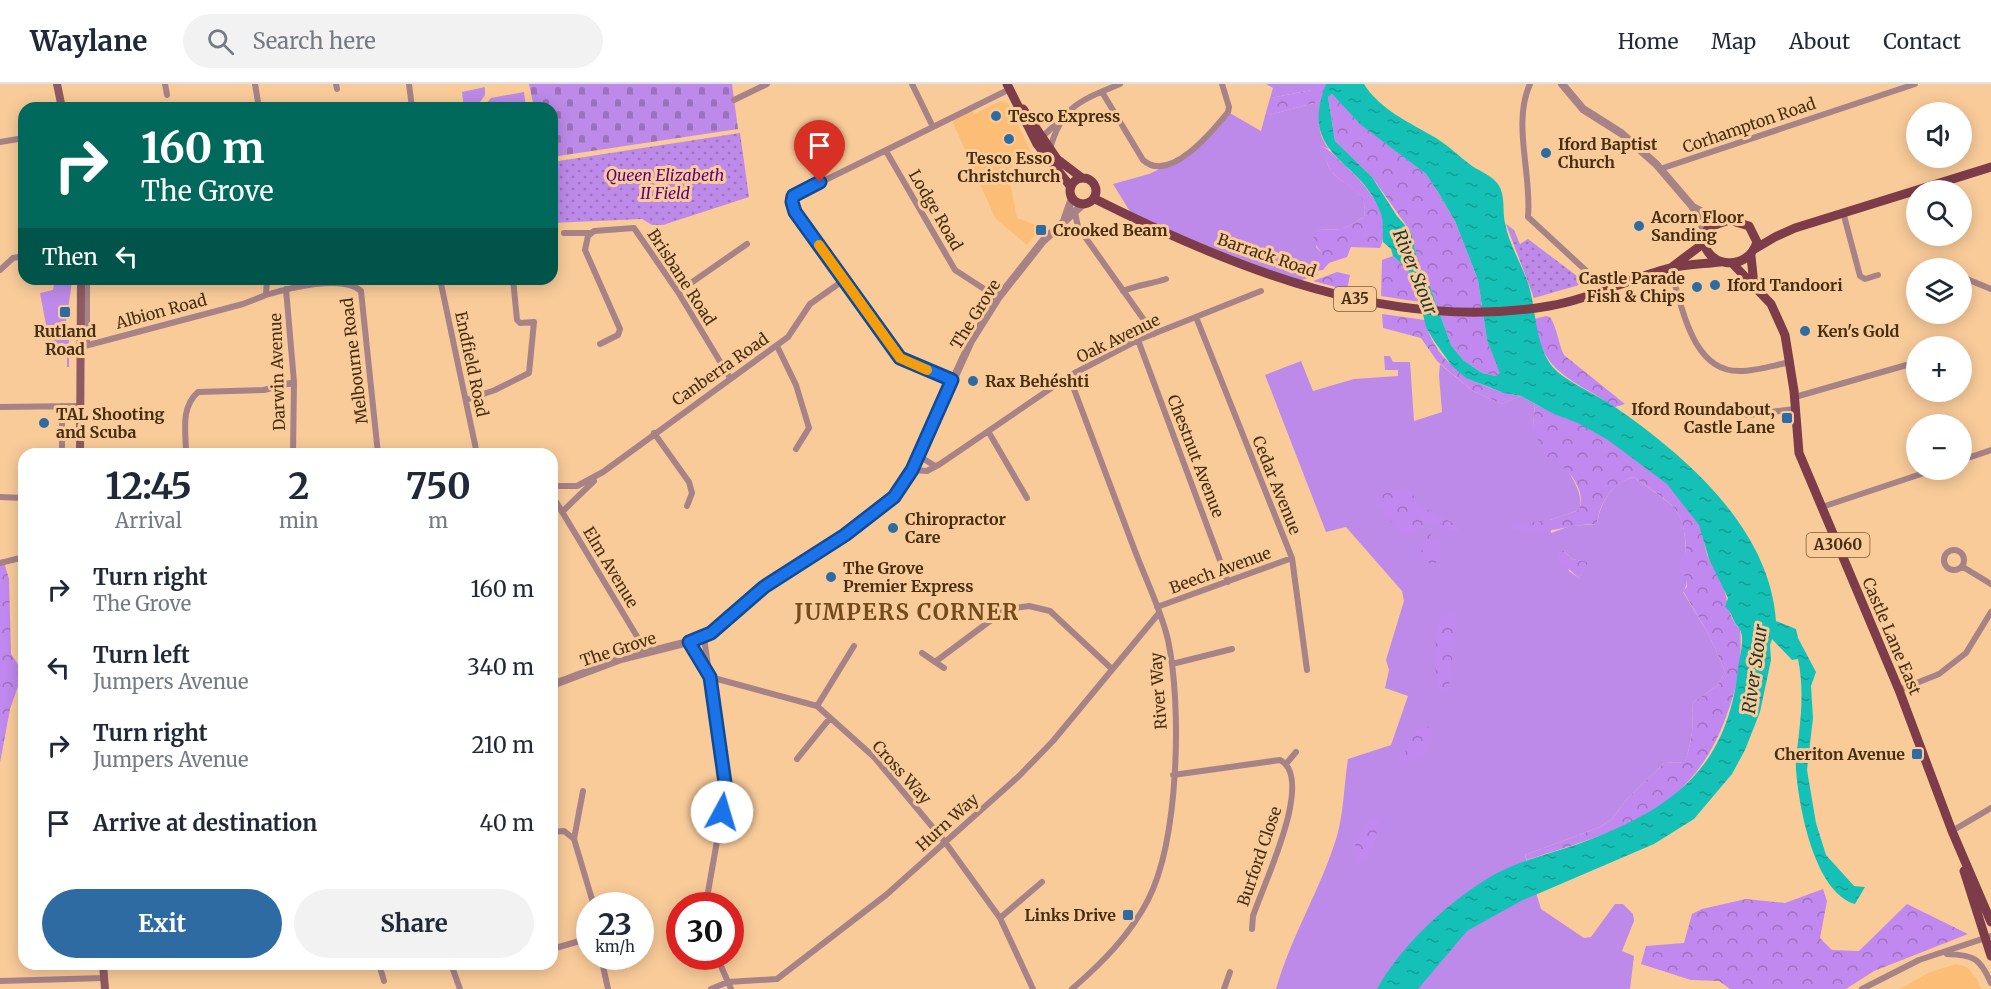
<!DOCTYPE html>
<meta charset="utf-8">
<style>
body{margin:0;font-family:Merriweather,serif;background:#f2f2f3;color:#1f2937;height:100vh;display:flex;flex-direction:column;font-size:22px;white-space:nowrap}
*{box-sizing:border-box;margin:0}
p{font-size:20px;color:#747a83}
.icon{flex:none;width:33px;height:33px;fill:none;stroke:currentColor;stroke-width:2;stroke-linecap:round;stroke-linejoin:round}
.map{position:relative;flex:1;overflow:hidden}
.drawer{position:absolute;left:18px;top:364px;width:540px;height:522px;display:flex;flex-direction:column;background:#fff;border-radius:18px;box-shadow:0 3px 15px #0003}
.drawer>*{flex:none}
.hud{position:absolute;left:18px;top:18px;width:540px;height:183px;border-radius:18px;box-shadow:0 3px 15px #0003;background:#00695c;color:#fff;overflow:hidden}
.tools{position:absolute;left:1906px;top:18px;display:grid;gap:12px}
.tools a{display:grid;place-items:center;width:66px;height:66px;border-radius:50%;background:#fff;box-shadow:0 3px 15px #0003;font-size:30px}
.speed{position:absolute;left:576px;top:808px;display:flex;gap:12px;font-size:30px;font-weight:700;text-align:center}
.speed>*{display:grid;place-content:center;width:78px;height:78px;border-radius:50%;background:#fff;box-shadow:0 3px 15px #0003;line-height:1}
.speed small{font-size:15px;font-weight:400}
.speed .limit{border:9px solid #d22;background:#fff;color:#111}
.pin{position:absolute;display:grid;place-items:center;width:51px;height:51px;color:#fff;margin:-62px -26px;border-radius:50% 50% 50% 0;rotate:-45deg;box-shadow:0 0 6px #0007}
.pin .icon{rotate:45deg}
.me{position:absolute;width:66px;margin:-33px;rotate:6deg;stroke-linejoin:round;filter:drop-shadow(0 0 4px #0008)}
.turn{display:flex;align-items:center;gap:21px;height:126px;padding:0 24px;font-size:27px}
.turn .icon{width:78px;height:78px;stroke-width:2.5}
.turn b{display:block;font-size:42px;line-height:51px}
.then{display:flex;align-items:center;height:57px;padding:0 24px;background:#0003;gap:12px;font-size:22px}
.eta{display:flex;justify-content:space-evenly;align-items:center;height:102px;text-align:center}
.eta b{font-size:36px;font-weight:700;line-height:42px}
.primary-button{display:flex;gap:12px;margin-top:auto;padding:12px 24px}
.primary-button a{flex:1;height:69px;border-radius:36px;background:#2d6ba2;color:#fff;font-size:24px;font-weight:700;line-height:69px;text-align:center}
.primary-button a+a{background:#f2f2f3;color:#1f2937}
ul{padding:0;list-style:none}
li{display:flex;align-items:center;gap:18px;height:78px;padding:0 24px}
li div{flex:1}
li b{display:block;font-size:22px}
li em{font-style:normal}
header{display:flex;align-items:center;gap:36px;box-sizing:border-box;height:84px;padding:0 30px;background:#fff;border-bottom:2px solid #e0e1e3}
header strong{font-size:28px}
nav{display:flex;gap:33px;margin-inline-start:auto;font-size:21px}
.search{width:420px;height:54px;background:#f2f2f3;display:flex;align-items:center;gap:15px;box-sizing:border-box;padding:0 21px;border-radius:33px;color:#747a83;font-size:22px}
.map>svg:first-child{display:block}
</style>
<header>
<strong>Waylane</strong>
<div class="search"><svg class="icon" aria-label="search" viewBox="0 0 24 24"><circle cx="10" cy="10" r="6"/><path d="M15 15l6 6"/></svg>Search here</div>
<nav><a>Home</a><a>Map</a><a>About</a><a>Contact</a></nav>
</header>
<div class="map">
<svg width="1991" height="905" viewBox="0 0 1991 905">
<defs>
<pattern id="forest-crowns" width="20" height="18" patternUnits="userSpaceOnUse" patternTransform="scale(1.5)"><rect width="20" height="18" fill="#c188ef"/><path d="M2 6a3 3 0 1 1 6 0M12 15a3 3 0 1 1 6 0" fill="none" stroke="#9f70c0"/></pattern>
<pattern id="cemetery-stones" width="16" height="16" patternUnits="userSpaceOnUse" patternTransform="scale(1.5)"><rect width="16" height="16" fill="#be8ae9"/><path d="M2 7V4a2 2 0 0 1 4 0v3zM10 15v-3a2 2 0 0 1 4 0v3z" fill="#9c71bc"/></pattern>
<pattern id="park-dots" width="8" height="8" patternUnits="userSpaceOnUse" patternTransform="scale(1.5)"><rect width="8" height="8" fill="#be8ae9"/><path d="M2 2h.1M6 6h.1" fill="none" stroke="#9c71bc" stroke-width="1.8" stroke-linecap="round"/></pattern>
<pattern id="water-ripples" width="26" height="14" patternUnits="userSpaceOnUse" patternTransform="scale(1.5)"><rect width="26" height="14" fill="#15c1b7"/><path d="M2 4q2-2 4 0t4 0M15 11q2-2 4 0t4 0" fill="none" stroke="#159d94"/></pattern>
</defs>
<rect width="100%" height="100%" fill="#f9cb99"/>
<path fill="#fcbd76" d="M1000,17L1008,19L1032,70L1003,88L1011,103L1017,134L1041,143L1027,161L995,134L951,34L971,24L974,30Z
M1956,880L1967,883L1977,895L1981,905H1900L1928,889Z"/>
<path fill="#be8ae9" fill-rule="evenodd" d="M1266,0H1312V6L1270,14L1273,4Z
M485,3V11L476,24H464L462,8Z
M524,8L526,24H482L491,14Z
M1322,17C1320,35 1315,48 1329,65L1321,62C1324,71 1327,82 1333,89C1346,103 1370,109 1364,133L1343,145L1317,146L1316,163L1321,168L1312,182L1318,191L1295,198L1134,134L1113,100L1149,90L1180,75L1228,28L1261,47L1265,32Z
M55,195H72C71,211 67,226 66,240L47,246L40,209L53,206Z
M65,242L69,256V283H67V270L51,271L47,249Z
M1384,272H1390L1393,278H1410L1414,337L1442,328L1439,291L1440,280L1473,307L1502,320L1521,312L1535,320L1533,342C1547,361 1589,403 1579,426L1550,436L1551,449L1570,442L1597,440C1600,419 1612,398 1634,393C1677,426 1686,421 1686,480C1686,490 1689,500 1683,508L1708,549L1725,587L1718,601L1692,619C1694,640 1692,657 1685,678L1664,679L1626,716L1612,735L1600,743L1525,771L1541,825L1584,854L1591,853L1615,820H1623L1633,830L1634,837L1622,867L1634,872L1630,905H1276C1291,852 1321,805 1337,752C1344,727 1344,700 1348,675L1391,661L1408,612L1385,604L1389,586L1386,576L1404,517L1402,507L1346,443L1326,448L1265,291L1301,277L1313,307L1354,295L1398,292V286H1385ZM1564,467L1572,475L1587,478L1579,494L1569,487Z"/>
<path fill="url(#forest-crowns)" d="M1312,0H1326L1322,17L1265,32L1270,14L1312,6Z
M1332,10L1362,41L1426,90L1438,108L1455,137L1478,196L1487,256L1501,289L1496,292L1482,289L1463,276L1451,261L1429,200L1419,183L1411,148L1372,93L1335,57L1328,13Z
M1321,62C1329,65 1333,70 1339,76C1362,97 1396,130 1380,164L1351,163L1347,173L1329,179L1323,186L1316,187L1313,178L1321,168L1312,156L1317,146L1343,145L1364,133C1370,110 1346,103 1333,89C1327,82 1327,74 1320,70Z
M1393,172L1408,186L1422,211L1420,218L1381,212L1382,176Z
M1337,188L1350,191L1347,206L1313,197Z
M1382,230L1425,236C1435,281 1478,305 1521,312L1502,320L1473,307L1437,277L1421,254L1383,244Z
M1546,232L1550,233C1558,246 1558,259 1564,271L1625,320L1615,323C1575,296 1541,290 1534,235Z
M1535,320C1549,327 1563,332 1577,338C1618,356 1678,400 1699,440C1704,451 1704,465 1709,475C1713,483 1719,491 1722,499C1728,514 1728,535 1740,545C1743,573 1737,604 1727,630C1692,730 1619,746 1527,776L1525,771L1600,743L1612,735L1626,716L1664,679L1685,678C1692,657 1694,641 1692,619L1718,601L1725,587L1708,549L1683,507L1687,503L1686,493L1679,488L1681,474L1686,468C1685,420 1669,420 1634,393C1613,398 1599,419 1597,440C1565,440 1546,453 1512,445L1514,441L1550,436L1579,426C1588,405 1565,379 1545,372L1533,342Z
M1404,404L1412,409L1419,421L1460,443L1458,448L1427,440L1409,452L1398,446L1373,416L1379,410Z
M1429,449L1439,458L1441,469L1435,481L1427,478L1421,471L1423,458Z
M1564,467L1572,475L1588,478L1579,494L1557,475V468Z
M3,475L9,495L11,570L23,588L10,625L0,679V476Z
M1451,527L1457,536L1448,609L1437,603L1434,573L1438,535Z
M1427,642L1432,646C1433,657 1429,664 1423,673L1405,678L1403,673L1416,647Z
M1372,732L1379,737C1376,753 1372,772 1357,781C1346,769 1364,743 1372,732Z
M1823,805L1827,817L1820,854L1832,866L1859,867L1907,820L1968,850L1874,887L1846,905H1730L1719,897L1691,896L1641,880L1646,862L1684,859L1692,830L1702,825L1746,815L1785,819Z"/>
<path fill="url(#cemetery-stones)" d="M529,0H732L738,45L552,73V24H534Z"/>
<path fill="url(#park-dots)" d="M740,49L749,113L663,141H652L642,135L552,139V78Z
M1506,140L1514,146L1520,160L1528,155L1581,195L1579,201L1534,214Z"/>
<path fill="url(#water-ripples)" fill-rule="evenodd" d="M1326,0H1364C1380,26 1411,39 1436,54C1449,62 1460,73 1472,82C1480,87 1492,92 1498,100C1506,112 1502,126 1505,139C1509,160 1521,179 1528,199C1537,227 1534,256 1551,281C1562,296 1598,311 1615,323C1686,372 1770,445 1776,537L1796,545L1798,554L1816,588L1811,602L1813,634L1807,686L1816,739L1826,771L1854,802L1865,803L1855,820C1814,808 1799,723 1796,686C1795,674 1798,661 1799,649C1802,624 1803,599 1798,575L1792,576L1772,555L1770,561L1771,576L1760,628L1745,666L1732,690L1694,735L1654,760L1521,817L1467,847L1418,905H1377C1401,862 1444,822 1485,796C1513,778 1546,771 1578,760C1668,727 1727,688 1738,585C1739,574 1746,554 1739,544C1738,542 1735,540 1734,537C1731,531 1731,527 1725,523L1728,514L1709,475L1699,441L1667,400L1608,356L1578,339L1554,330L1521,312L1504,309L1466,294L1452,282L1434,257L1426,243L1420,218L1422,211L1408,186L1393,172L1391,165L1383,158C1382,149 1384,138 1381,130C1362,73 1297,75 1326,0ZM1332,10L1361,41L1426,90L1438,108L1455,137L1478,196L1487,256L1500,289L1496,292L1482,289L1463,276L1451,261L1429,200L1419,183L1411,148L1397,132L1372,93L1335,57L1328,13Z"/>
<g fill="none" stroke-linecap="round" stroke-linejoin="round">
<path stroke="#a78287" stroke-width="6" d="M165,0L167,11
M255,0L259,24
M336,0L337,5
M409,0L412,24
M912,0L933,43
M1530,0C1512,39 1532,90 1528,133L1607,206
M1102,8L1143,76C1169,100 1212,48 1228,28L1229,23L1222,0
M734,16L767,0
M1041,54L1057,39
M0,58L24,54
M1050,65C1062,21 1082,16 1120,0
M886,67L955,186L998,214
M1660,85L1915,0
M1843,128L1860,192L1865,195L1878,191
M1075,129L1078,143L1154,250
M564,149H591
M1670,184C1682,220 1691,288 1740,287C1756,287 1775,281 1791,278
M0,186L13,174L24,172
M1962,193L1991,205
M440,195L477,370
M286,205L294,298L293,370
M1123,207C1137,201 1151,200 1166,195
M678,208L747,160
M266,211C289,204 343,190 361,207L378,370
M1196,233L1292,474L1307,586
M1138,256L1228,498
M600,260L618,251L620,245L585,166L588,152L594,147L634,144L678,208L730,294
M87,261V195
M777,262L796,301L809,344L796,365
M81,263L243,220L266,211L267,195
M1069,292C1091,350 1113,408 1135,467C1146,496 1161,526 1168,556C1182,622 1179,755 1148,816C1130,851 1102,879 1072,905
M952,296L900,274L795,127L793,112L1010,5
M1795,313L1917,278
M466,316L495,306L529,289L534,238L520,239L517,236L513,195
M62,322V370
M0,323L79,322
M1747,331L1795,325
M988,347L1027,414
M654,349L689,398L692,409L687,422
M186,370C186,348 180,324 198,308L264,306L294,298
M919,372L935,382
M1962,376L1991,366
M912,386L927,387L940,380L1069,292L1138,256L1261,207
M552,402H577L603,388L788,253L810,220L844,196
M552,411L647,569
M0,413L24,414
M1822,423L1933,386
M562,428L594,397
M1944 476a10 10 0 1 1 20 0a10 10 0 1 1-20 0Z
M0,479L24,473
M1963,483L1991,500
M1157,523L1292,474
M704,554L726,706L708,808V822
M689,558L708,590
M922,569L944,584
M935,578L1006,525L1029,522L1050,527L1112,585
M1172,580L1232,565
M710,593L817,622L874,673L945,758L1000,834L1033,905
M1899,606L1939,590L1966,569L1991,528
M817,622L854,562
M797,675L830,634
M1286,680L1296,668
M1173,691L1280,676C1316,694 1262,803 1253,832L1252,845
M1952,747L1991,724
M552,748L564,747L574,755L594,822
M574,755L583,707
M1000,834L1042,798
M552,865L590,854
M1947,870C1974,871 1980,874 1991,899
M601,873L608,905
M717,873L731,905
M379,880L384,897
M451,880L460,905
M0,897L104,894
M711,905L728,898L777,895L886,811L1019,692L1053,657L1159,529
M1224,905L1230,888
M1862,905L1919,876L1991,852"/>
<path stroke="#a78287" stroke-width="8" d="M1562,0L1583,25L1621,49L1656,80L1692,122L1705,147
M1693,123L1721,138
M1064,137L1072,114
M552,601L621,575L704,554L764,503L886,421L912,386L971,257L998,214L1043,157L1082,121"/>
<path stroke="#8f5a63" stroke-width="8" d="M57,0L62,24
M80,370L81,195
M103,880L105,905"/>
<path stroke="#7c3c49" stroke-width="9" d="M1007,0L1037,60L1071,103
M1023,25L1057,75L1082,94
M1070 107a13 13 0 1 1 26 0a13 13 0 1 1-26 0Z
M1095,115C1233,184 1391,249 1549,222C1591,215 1629,194 1671,184C1687,180 1704,180 1720,178
M1729,136L1749,142L1757,158C1748,188 1705,185 1703,153L1709,143Z
M1753,166L1775,153L1795,144L1991,83
M1751,172L1754,201
M1732,179L1771,220L1785,251L1794,307L1799,369L1899,606L1952,747L1991,838
M1672,183L1704,159
M1964,787L1991,872"/>
</g>
<g fill="none" stroke-linecap="round" stroke-linejoin="round">
<defs>
<path id="route" d="M722,728L726,706L710,593L689,558L711,549L764,503L845,451L894,413L912,386L952,296L900,274L795,128L792,118L793,112L820,98"/>
</defs>
<use href="#route" stroke="#114b97" stroke-width="15"/>
<use href="#route" stroke="#1a73e8" stroke-width="10"/>
<path stroke="#f59e0b" stroke-width="10" d="M819,161L900,274L927,286"/>
</g>
<g fill="#2d6ba2" stroke="#f9cb99" stroke-width="2">
<circle cx="996" cy="32" r="6"/>
<circle cx="1009" cy="55" r="6"/>
<circle cx="1546" cy="69" r="6"/>
<circle cx="1639" cy="142" r="6"/>
<rect x="1035" y="140" width="12" height="12" rx="3"/>
<circle cx="1715" cy="201" r="6"/>
<circle cx="1697" cy="203" r="6"/>
<rect x="59" y="222" width="12" height="12" rx="3"/>
<circle cx="1805" cy="247" r="6"/>
<circle cx="973" cy="297" r="6"/>
<rect x="1781" y="328" width="12" height="12" rx="3"/>
<circle cx="44" cy="339" r="6"/>
<circle cx="893" cy="444" r="6"/>
<circle cx="831" cy="493" r="6"/>
<rect x="1911" y="664" width="12" height="12" rx="3"/>
<rect x="1122" y="825" width="12" height="12" rx="3"/>
</g>
<g text-anchor="middle" stroke-width="6" stroke-linejoin="round" paint-order="stroke">
<g fill="#f9cb99" stroke="#7b5d3b" stroke-width="1.5">
<rect x="1334" y="203" width="42" height="24" rx="4.5"/>
<rect x="1806.5" y="449" width="63" height="24" rx="4.5"/>
</g>
<g font-size="15" font-weight="bold" fill="#452e13">
<text x="1355" y="220">A35</text>
<text x="1838" y="466">A3060</text>
</g>
<g font-size="16" font-weight="bold" fill="#452e13" stroke="#f9cb99" text-anchor="start">
<text x="1008" y="38">Tesco Express</text>
<text x="1558" y="66">Iford Baptist<tspan x="1558" dy="18">Church</tspan></text>
<text x="1009" y="80" text-anchor="middle">Tesco Esso<tspan x="1009" dy="18">Christchurch</tspan></text>
<text x="1651" y="139">Acorn Floor<tspan x="1651" dy="18">Sanding</tspan></text>
<text x="1053" y="152">Crooked Beam</text>
<text x="1685" y="200" text-anchor="end">Castle Parade<tspan x="1685" dy="18">Fish &amp; Chips</tspan></text>
<text x="1727" y="207">Iford Tandoori</text>
<text x="65" y="253" text-anchor="middle">Rutland<tspan x="65" dy="18">Road</tspan></text>
<text x="1817" y="253">Ken's Gold</text>
<text x="985" y="303">Rax Behéshti</text>
<text x="1775" y="331" text-anchor="end">Iford Roundabout,<tspan x="1775" dy="18">Castle Lane</tspan></text>
<text x="56" y="336">TAL Shooting<tspan x="56" dy="18">and Scuba</tspan></text>
<text x="905" y="441">Chiropractor<tspan x="905" dy="18">Care</tspan></text>
<text x="843" y="490">The Grove<tspan x="843" dy="18">Premier Express</tspan></text>
<text x="1905" y="676" text-anchor="end">Cheriton Avenue</text>
<text x="1116" y="837" text-anchor="end">Links Drive</text>
</g>
<g font-size="16" fill="#452e13" stroke="#f9cb99">
<text transform="translate(1749 41) rotate(-19)" y="6">Corhampton Road</text>
<text transform="translate(936 126) rotate(60)" y="6">Lodge Road</text>
<text transform="translate(1267 171) rotate(19)" y="6">Barrack Road</text>
<text transform="translate(682 193) rotate(57)" y="6">Brisbane Road</text>
<text transform="translate(161 227) rotate(-15)" y="6">Albion Road</text>
<text transform="translate(975 230) rotate(-58)" y="6">The Grove</text>
<text transform="translate(1118 254) rotate(-26)" y="6">Oak Avenue</text>
<text transform="translate(354 277) rotate(-97)" y="6">Melbourne Road</text>
<text transform="translate(472 280) rotate(78)" y="6">Endfield Road</text>
<text transform="translate(720 285) rotate(-35)" y="6">Canberra Road</text>
<text transform="translate(277 288) rotate(-92)" y="6">Darwin Avenue</text>
<text transform="translate(1196 372) rotate(69)" y="6">Chestnut Avenue</text>
<text transform="translate(1277 401) rotate(68)" y="6">Cedar Avenue</text>
<text transform="translate(611 483) rotate(59)" y="6">Elm Avenue</text>
<text transform="translate(1220 486) rotate(-20)" y="6">Beech Avenue</text>
<text transform="translate(1892 552) rotate(67)" y="6">Castle Lane East</text>
<text transform="translate(618 565) rotate(-18)" y="6">The Grove</text>
<text transform="translate(1158 607) rotate(-94)" y="6">River Way</text>
<text transform="translate(902 688) rotate(48)" y="6">Cross Way</text>
<text transform="translate(947 738) rotate(-42)" y="6">Hurn Way</text>
<text transform="translate(1259 772) rotate(-71)" y="6">Burford Close</text>
</g>
<g font-size="16" font-style="italic" fill="#5a0086" stroke="#f9cb99">
<text x="665" y="97">Queen Elizabeth<tspan x="665" dy="18">II Field</tspan></text>
</g>
<g font-size="18" font-style="italic" fill="#1a3936" stroke="#f9cb99">
<text transform="translate(1415 188) rotate(68)" y="6">River Stour</text>
<text transform="translate(1755 585) rotate(-82)" y="6">River Stour</text>
</g>
<g font-size="22" font-weight="bold" letter-spacing="1.5" fill="#744c1b" stroke="#f9cb99">
<text x="907" y="536">JUMPERS CORNER</text>
</g>
</g>
</svg>
<div class="tools">
<a><svg class="icon" aria-label="sound" viewBox="0 0 24 24"><path d="M4 9h4l5-4v14l-5-4H4zM17 9q2 3 0 6"/></svg></a>
<a><svg class="icon" aria-label="search" viewBox="0 0 24 24"><circle cx="10" cy="10" r="6"/><path d="M15 15l6 6"/></svg></a>
<a><svg class="icon" aria-label="layers" viewBox="0 0 24 24"><path d="M12 4l9 5-9 5-9-5zM3 14l9 5 9-5"/></svg></a>
<a>+</a>
<a>−</a>
</div>
<div class="speed"><div>23<small>km/h</small></div><div class="limit">30</div></div>
<div class="pin" style="left:820px;top:98px;background:#d93025"><svg class="icon" aria-label="arrive" viewBox="0 0 24 24"><path d="M6 21V4h12l-3 4 3 4H6"/></svg></div>
<svg class="me" style="left:722px;top:728px" viewBox="-20 -20 40 40"><circle r="19" fill="#fff"/><path d="M0-13L10 11 0 6-10 11z" fill="#1a73e8"/></svg>
<div class="hud">
<div class="turn"><svg class="icon" aria-label="right" viewBox="0 0 24 24"><path d="M7 20v-9h11M14 6l5 5-5 5"/></svg><div><b>160 m</b>The Grove</div></div>
<div class="then">Then<svg class="icon" aria-label="left" viewBox="0 0 24 24"><path d="M17 20v-9H6M10 6l-5 5 5 5"/></svg></div>
</div>
<section class="drawer">
<div class="eta">
<div><b>12:45</b><p>Arrival</p></div>
<div><b>2</b><p>min</p></div>
<div><b>750</b><p>m</p></div>
</div>
<ul>
<li><svg class="icon" aria-label="right" viewBox="0 0 24 24"><path d="M7 20v-9h11M14 6l5 5-5 5"/></svg><div><b>Turn right</b><p>The Grove</p></div><em>160 m</em></li>
<li><svg class="icon" aria-label="left" viewBox="0 0 24 24"><path d="M17 20v-9H6M10 6l-5 5 5 5"/></svg><div><b>Turn left</b><p>Jumpers Avenue</p></div><em>340 m</em></li>
<li><svg class="icon" aria-label="right" viewBox="0 0 24 24"><path d="M7 20v-9h11M14 6l5 5-5 5"/></svg><div><b>Turn right</b><p>Jumpers Avenue</p></div><em>210 m</em></li>
<li><svg class="icon" aria-label="arrive" viewBox="0 0 24 24"><path d="M6 21V4h12l-3 4 3 4H6"/></svg><div><b>Arrive at destination</b></div><em>40 m</em></li>
</ul>
<div class="primary-button"><a>Exit</a><a>Share</a></div>
</section>
</div>
